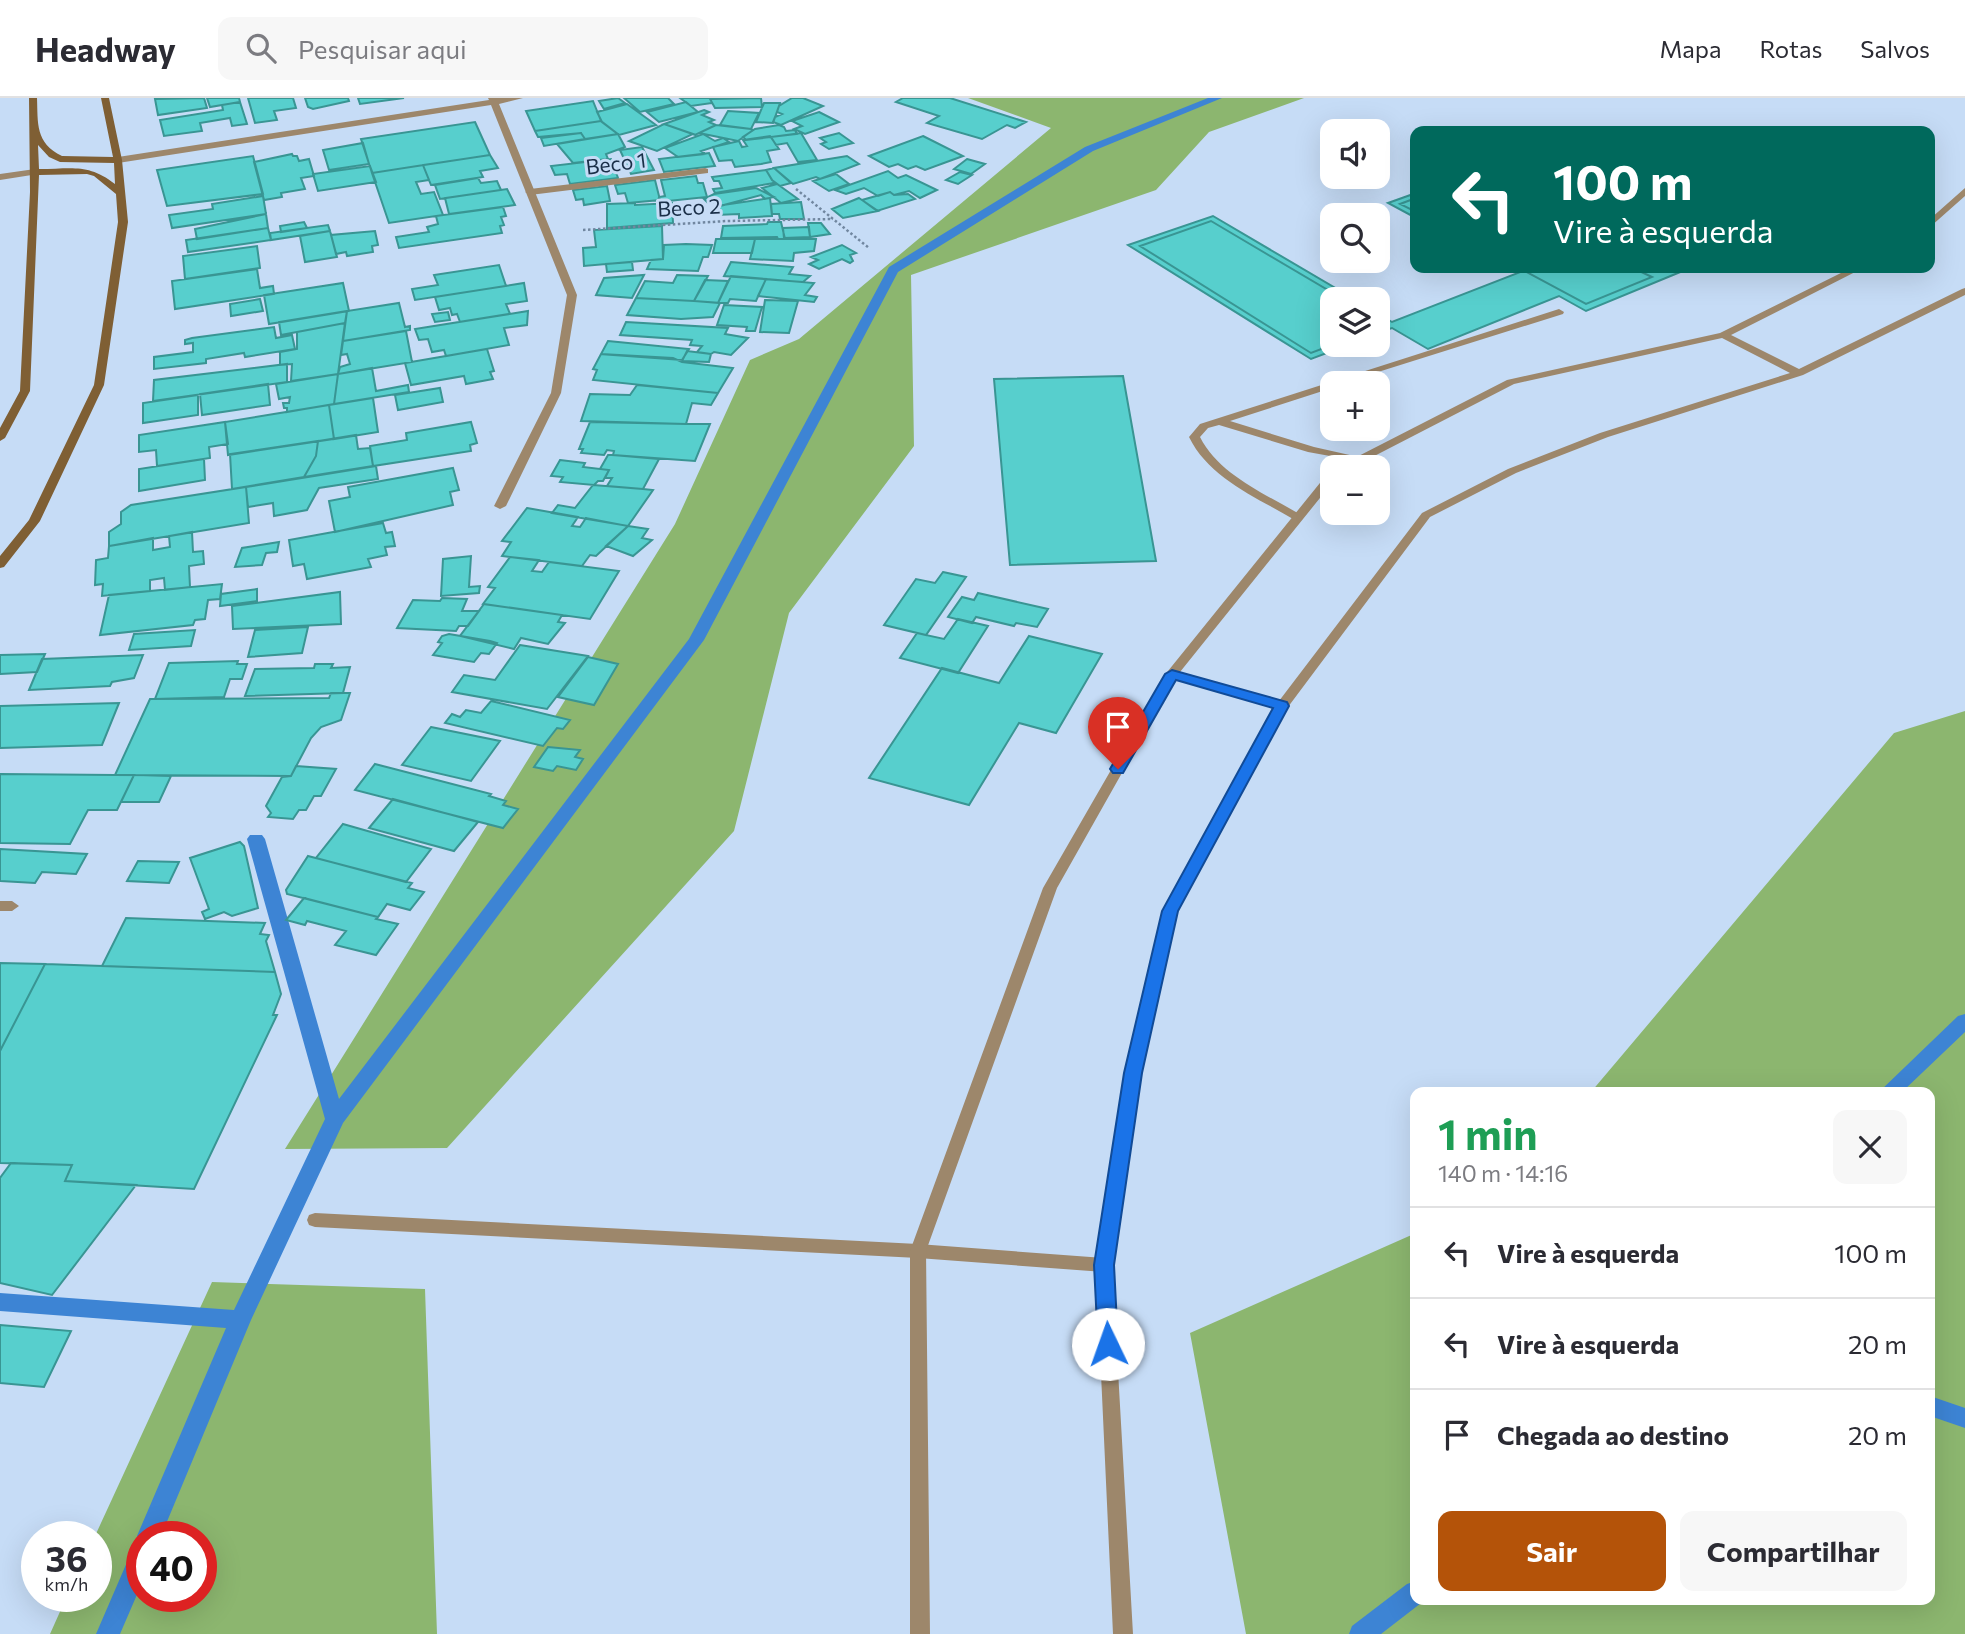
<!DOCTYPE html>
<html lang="pt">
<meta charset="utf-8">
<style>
body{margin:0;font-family:Commissioner,sans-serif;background:#f7f7f7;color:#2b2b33;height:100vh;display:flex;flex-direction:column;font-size:26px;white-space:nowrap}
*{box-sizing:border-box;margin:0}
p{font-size:23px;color:#7c7c81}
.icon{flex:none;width:38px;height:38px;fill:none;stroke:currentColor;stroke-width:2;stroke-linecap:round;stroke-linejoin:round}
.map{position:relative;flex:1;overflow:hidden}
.panel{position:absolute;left:1410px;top:989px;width:525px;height:518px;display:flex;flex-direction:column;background:#fff;border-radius:14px;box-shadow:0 7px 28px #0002}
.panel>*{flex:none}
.guide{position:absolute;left:1410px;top:28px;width:525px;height:147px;border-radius:14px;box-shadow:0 7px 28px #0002;background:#00695c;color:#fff;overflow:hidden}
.tools{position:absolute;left:1320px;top:21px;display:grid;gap:14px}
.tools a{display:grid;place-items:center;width:70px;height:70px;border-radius:14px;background:#fff;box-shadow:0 7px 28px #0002;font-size:35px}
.speed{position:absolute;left:21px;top:1423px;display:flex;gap:14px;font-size:35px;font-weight:700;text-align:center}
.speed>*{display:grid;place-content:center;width:91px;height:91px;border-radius:50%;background:#fff;box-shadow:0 7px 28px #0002;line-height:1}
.speed small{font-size:18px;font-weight:400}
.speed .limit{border:10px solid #d22;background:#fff;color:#111}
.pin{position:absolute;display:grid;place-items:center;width:60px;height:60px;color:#fff;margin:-72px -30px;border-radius:50% 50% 50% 0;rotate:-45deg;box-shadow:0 0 7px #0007}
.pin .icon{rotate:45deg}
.me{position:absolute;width:77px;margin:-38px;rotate:357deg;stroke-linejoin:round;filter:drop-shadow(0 0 5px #0008)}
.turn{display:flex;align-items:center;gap:24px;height:147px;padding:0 28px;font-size:32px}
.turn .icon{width:91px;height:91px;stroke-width:2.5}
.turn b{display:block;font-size:49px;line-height:60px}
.round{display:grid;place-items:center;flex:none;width:74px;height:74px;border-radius:14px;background:#f7f7f7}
.headline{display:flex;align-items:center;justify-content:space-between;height:119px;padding:0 28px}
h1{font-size:42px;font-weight:700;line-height:52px;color:#1e9e55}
.action{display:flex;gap:14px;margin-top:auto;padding:14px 28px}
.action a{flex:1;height:80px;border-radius:14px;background:#b45309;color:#fff;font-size:28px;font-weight:700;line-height:80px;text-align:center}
.action a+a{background:#f7f7f7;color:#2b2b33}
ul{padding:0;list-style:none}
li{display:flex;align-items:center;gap:21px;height:91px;padding:0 28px;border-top:2px solid #e1e1e2}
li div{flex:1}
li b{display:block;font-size:26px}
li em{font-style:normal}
header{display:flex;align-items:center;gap:42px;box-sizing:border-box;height:98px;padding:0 35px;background:#fff;border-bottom:2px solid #e1e1e2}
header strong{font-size:33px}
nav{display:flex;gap:38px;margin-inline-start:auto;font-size:24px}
.search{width:490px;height:63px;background:#f7f7f7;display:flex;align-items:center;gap:18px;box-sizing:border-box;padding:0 24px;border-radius:14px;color:#7c7c81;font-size:26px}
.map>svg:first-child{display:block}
</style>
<header>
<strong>Headway</strong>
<div class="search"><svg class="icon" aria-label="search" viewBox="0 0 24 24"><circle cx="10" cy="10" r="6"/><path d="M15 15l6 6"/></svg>Pesquisar aqui</div>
<nav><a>Mapa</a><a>Rotas</a><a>Salvos</a></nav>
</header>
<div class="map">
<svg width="1965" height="1536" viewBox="0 0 1965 1536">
<rect width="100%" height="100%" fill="#c6dcf6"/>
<path fill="#8cb66f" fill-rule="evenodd" d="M968,0H1304L1209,34L1156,92L911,177L914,348L789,515L734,733L447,1050L285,1051L675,426L750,262L799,241L1051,30Z
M1965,613V1536H1246L1190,1235L1416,1135V1502H1930V994H1591L1894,635Z
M212,1184L425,1191L437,1536H50L67,1498H96L95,1438ZM142,1438H201V1498H142Z"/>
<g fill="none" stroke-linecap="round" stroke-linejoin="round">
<path fill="#3d84d4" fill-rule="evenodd" d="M1208,0H1222L1093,53L898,174L704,542L343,1025L251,1222L161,1438H142V1485L120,1536H96L134,1448L141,1445L137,1438L226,1230L0,1213V1195L234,1212L325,1021L247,741L250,737H262L265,741L339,1001L689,541L889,169L1085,49Z
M1965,916V934L1902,994H1879L1958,918Z
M1930,1298L1965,1310V1330L1930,1318Z
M1416,1483V1502H1425L1381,1536H1349L1352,1528L1407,1486Z"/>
</g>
<path fill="#57cfcd" stroke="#399593" stroke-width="2" d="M204,0L207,10L158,17L155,1Z
M207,0H239L240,4L210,9Z
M248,0H293L296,10L274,13L277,22L255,25Z
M305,0H348L349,3L313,11L308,9Z
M358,0H404L360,6Z
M618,0L625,5L604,11L599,3Z
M624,0H668L674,6L640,14Z
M680,0H710L712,5L691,8Z
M761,0L762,9L715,10L710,1Z
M792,0H803L823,8L781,27L773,24L775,19L782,16L777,14L779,8Z
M903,0H950L1026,24L1015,30L1007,27L982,41L927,25L939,18L896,4Z
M593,3L601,23L535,33L526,13Z
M240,4L247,26L232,28L230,20L200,25L202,33L164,38L160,22L223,12L222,7Z
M686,4L698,14L659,24L647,14Z
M764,5H780L773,25L756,24Z
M627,6L656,27L619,37L602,24L597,14Z
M704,12L709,14L702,17L714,22L709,24L716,27L695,37L664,26Z
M728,13L759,15L751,31L720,27Z
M819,14L839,24L805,36L794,31L802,28L792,23Z
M601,23L618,36L585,41L581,35L538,39L535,33Z
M475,24L490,57L372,75L361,41Z
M664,26L693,36L657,53L629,43Z
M716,27L751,31L753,32L738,43L699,35Z
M779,27L784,29L786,33L795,32L797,36L746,42L743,39L755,31Z
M581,35L585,41L544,48L541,40Z
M801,35L817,62L798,64L787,45L776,47L771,39Z
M839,35L853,45L829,51L821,46L826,44L820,40Z
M618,36L625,49L606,56L608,61L573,65L557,46Z
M703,36L715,43L723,40L729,44L701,53L705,56L678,59L665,50Z
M770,38L779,51L767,53L771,64L761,66L735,69L732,62L719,63L713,49L739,43L742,49L747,48L743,42Z
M923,38L963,58L925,72L916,68L908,71L898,66L889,69L869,58Z
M363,45L369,66L329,72L323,52Z
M642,49L654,72L631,76L620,52Z
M709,55L715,68L664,74L659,61Z
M292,56L293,58H297L299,63L309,61L314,78L301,80L305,91L281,95L282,99L264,102L254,64Z
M490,57L498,70L480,73L483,79L431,87L423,67Z
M253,58L263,96L167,108L157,72Z
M847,58L859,66L820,81L816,79L793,86L774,70Z
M611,61L618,80L570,86L567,76L555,77L551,68Z
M967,61L985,66L971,76L954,71Z
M423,67L429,82L416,84L421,96L434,94L443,117L389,125L372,75Z
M370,68L376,84L318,93L313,76Z
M774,70L791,85L780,88L772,82L766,72Z
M766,72L774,85L715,95L713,91L722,90L719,83H714L712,79Z
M888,73L898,80L906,77L937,92L920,100L909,93L894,97L890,94L878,98L864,90L846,96L835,92Z
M960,74L972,77L958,86L946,82Z
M836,76L849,86L829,93L813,83Z
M696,78L698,85H703L707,99L658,104L659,99L665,98L661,82Z
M478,80L481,85L497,83L501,92L440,101L435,87Z
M655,82L660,102L628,105L625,95L618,96L615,87Z
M777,86L780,88L798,101L781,105L762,90Z
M607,88L610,103L584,107L583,101L576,102L573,92Z
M756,90L774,99L765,101L761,97L720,108L717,104L708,105L704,101L714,96Z
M507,91L515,107L449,116L445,100Z
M890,94L894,97L908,96L915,101L877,113L862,102Z
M1416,95V120L1388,105Z
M263,98L266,116L172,130L169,117L213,111L212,106Z
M770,100L772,118L739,120V116L716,117V108Z
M859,100L878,113L843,120L832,111Z
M1416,100V114L1400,106Z
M801,104L804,121H780L779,116H772L771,106Z
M635,105V107L672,105L673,125L607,130V106Z
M503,109L506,118L501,119L504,127L500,128L502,135L399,150L396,139L429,134L427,129L438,126L436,118Z
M266,116L268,130L197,141L195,131Z
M1213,118L1354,201H1332V247H1348L1311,261L1128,147Z
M1211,123L1343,201H1332V247L1311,255L1140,148Z
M304,124L307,130L281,134L280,128Z
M768,124H781L785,141H778L777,139L721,140L723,128L767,126Z
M808,125H821L830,136L810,139Z
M328,127L330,133L271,142L270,135Z
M662,128L663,161L584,168L583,150L596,149L594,132Z
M809,129L810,139L784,140L783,130Z
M268,130L271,142L188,154L186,142Z
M330,133L337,159L305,164L300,138Z
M375,133L378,147L372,148L373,154L347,158L346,154L336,156L331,137Z
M716,141H755L752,155H713Z
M755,141H816L814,153L794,155L793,163L750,161Z
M686,146L712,147L708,159H703L698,173L647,171L651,162L663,161L664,147Z
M842,147L856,155L850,157L853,163L850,165L842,161L819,171L809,166L818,162L811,159Z
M257,148L260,170L185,181L183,158Z
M632,164L633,172L607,174L606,166Z
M731,164L793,169L789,176L810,178L803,184L724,178Z
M499,167L506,188L415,202L412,191L438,187L434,177Z
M1508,170H1690L1586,213L1559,198L1428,251L1392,230L1377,235V215L1392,224L1518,175Z
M1519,170H1633L1652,179L1586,206Z
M257,171L260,190L273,188L274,196L175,211L172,183Z
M644,177L632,200L596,197L604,180Z
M677,177L708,178L694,203L636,200L645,183L673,185Z
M731,178L766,181L756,203L730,201L728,205H718Z
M766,181L814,185L805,197L817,199L814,204L758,198Z
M705,182L728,183L718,205L694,203Z
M343,185L349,213L269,226L264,197Z
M524,185L527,203L506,206L510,216L460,224L457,216L452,217L450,210L439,212L435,199Z
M636,200L694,203L720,205L713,219L681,221L627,217Z
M260,201L263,213L231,218L230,206Z
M765,202L798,203L789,235L760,234Z
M399,205L405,229L410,228V232L343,243L347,213Z
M724,207L762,209L755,233H746L747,229L717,227Z
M347,213L345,225L281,237L279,224Z
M528,213L527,227L504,230L509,247L446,258L444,252L432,254L428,241L419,242L415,231Z
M448,214L450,222L435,224L432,216Z
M626,224L728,230L725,236L748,240L731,257L714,254L711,256L697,254L702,248L690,247L692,242L620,237Z
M345,225L338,276L291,283L292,266L280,267V254L297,251V234Z
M274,229L276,240L292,237L295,251L245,259L244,255L206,261V265L154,271V259L193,254V245L185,246V242L192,240Z
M406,233L412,264L338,276L340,269L350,266L347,256L341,257L343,243Z
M608,243L689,251L682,262L601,256Z
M487,251L494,273L490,274L493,281L466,286L464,278L411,287L405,265Z
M687,253L711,256L709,264L682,263Z
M601,256L673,260L682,264L733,270L718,295L593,282L597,272L593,271Z
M287,266V284L153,303L154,282Z
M372,270L376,293L408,287L409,294L334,306L338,276Z
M338,276L334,306L287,314V310H284L283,305H289L290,299L279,301L276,286Z
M1123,278L1156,463L1010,467L994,281Z
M268,286L270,307L202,317L200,296Z
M637,287L718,295L711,307L692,305L686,326L581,323L590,296L630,297Z
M440,290L443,304L398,312L395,297Z
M198,297V317L143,325V305Z
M373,300L378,334L334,341L329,307Z
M329,307L334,341L228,357L225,324Z
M225,324L228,346L209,349L210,360L157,368L156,352L139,354V337Z
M471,324L477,345L470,347L471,353L373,368L370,348L407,342L406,335Z
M590,324L686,326H710L695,363L613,357L614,353L607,352L604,357L581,355L583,351H579Z
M356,337L358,351L370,350L373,368L304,379L316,358L318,343Z
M318,343L316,358L304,379L232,391L230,356Z
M608,357H613L659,361L643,391L607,388L612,380H605L609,372L600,371Z
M204,361L205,382L139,393V371Z
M560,362L585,365L583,369L609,372L603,383H598L594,387L560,384L563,379L551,378Z
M376,368L378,381L319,390L307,412L274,418L273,405L248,409L246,389Z
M453,370L459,392L450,394L453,407L335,434L329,403L350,399L348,389Z
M593,387L643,391L653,392L628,428L552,415L558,407L575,410Z
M246,389L249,425L109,448V434L121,426V414L131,407Z
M527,410L578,419L572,428L580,429L586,420L628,428L596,458L590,457L582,468L502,458L511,444L502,443Z
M383,425L386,435L392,434L395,448L385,449L387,457L368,461L371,469L307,481L304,466L293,468L289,442Z
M628,428L648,431L642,440L652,442L633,458L606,448Z
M192,434L193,454L203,453L204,466L189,468L190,489L165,492L164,480L150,482V493L102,498L103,486L95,487L96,462L108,460L109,448L153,440V452L170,449L169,438Z
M279,444L277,454L266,455L262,467L235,469L242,450Z
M471,458L469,489L480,488L479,495L441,498L443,461Z
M510,459L539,462L532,473L542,474L549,464L619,473L590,521L483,506L495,490L488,489Z
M943,474L966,479L926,537L884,527L916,481L935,485Z
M222,486L220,501L208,502L205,521L195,522L193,527L100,537L109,497Z
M257,491V503L220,508L221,496Z
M340,494L341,526L233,531L232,508Z
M978,495L1048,511L1037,529L1016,525L1014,528L976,519L972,525L948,519L962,499L974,502Z
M442,500L467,501L462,513H479L468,528H459L456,533L397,530L413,502L440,503Z
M484,506L562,517L558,524L565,525L548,546L521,540L514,551L460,538Z
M958,521L988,528L958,575L900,560L917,535L944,541Z
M308,529L302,555L248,559L255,532Z
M195,532L191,548L129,552L134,536Z
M449,536L490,543L497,545L489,556L481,555L474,564L433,557L442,545L438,544L442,538Z
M1029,538L1102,556L1056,635L1019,625L969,707L869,680L942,570L999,585Z
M520,547L588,558L547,611L452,594L464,577L495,582Z
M45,556L37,574L0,576V557Z
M143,557L134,580L112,584L110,588L29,592L42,561Z
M588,559L618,566L594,607L558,599Z
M238,563L237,566H247L242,581H230L224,599L155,601L169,565Z
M315,566H333L331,570L350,569L343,595L245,598L255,571L314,570Z
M331,595H350L341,622L321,629L311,640L291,678L115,677L150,601L329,600Z
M491,603L570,622L563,631L557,630L543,648L445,625L452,616L460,619L466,612L481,615Z
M119,605L102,647L0,650V608Z
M431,629L500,643L471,683L402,667Z
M548,649L580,652L575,659L583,661L576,672L557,668L553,673L534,669Z
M375,666L491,696L489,698L506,703L503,707L518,711L503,730L355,692Z
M296,668L336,671L321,698H314L306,712H299L293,721L268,719L271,715L266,708L282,679L291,678Z
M0,676L115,677H134L117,712H88L70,746L0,745Z
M134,677L171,678L159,704H121Z
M393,701L478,724L454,753L369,730Z
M343,726L431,751L406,784L316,760Z
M240,744L244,748L258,810L232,818L224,814L205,821L202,814L209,811L190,760Z
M0,751L87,756L76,776L42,774L35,785L0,783Z
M308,758L412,785L408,790L424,794L410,812L387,806L378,819L287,796L286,792Z
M138,763L179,764L169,785L127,783Z
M304,800L378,819L376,821L398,826L376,857L335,847L346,833L307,823L305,827L286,822Z
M126,820L265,825L260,836L269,837L266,843L275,874L102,868Z
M0,865L45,866L0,953Z
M45,866L275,874L281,896L273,917H277L194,1091L65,1083L72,1067L0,1065V953Z
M11,1065L72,1067L65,1083L136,1087L52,1197L0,1185V1080Z
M0,1227L71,1233L44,1289L0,1285Z"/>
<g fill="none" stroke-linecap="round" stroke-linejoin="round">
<path stroke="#7187a0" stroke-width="2.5" stroke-dasharray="2.5 2.5" stroke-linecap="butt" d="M796,91L869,150
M583,132L727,123L833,121"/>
<path fill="#9d876b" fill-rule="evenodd" d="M705,70L708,71V75L530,97L525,94L530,91Z
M1559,211L1564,214L1563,216L1343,285H1332V290L1230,323L1314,349L1363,360V364L1308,354L1219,327L1208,330L1200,339C1219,377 1266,396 1301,417V421H1293C1256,399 1209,380 1189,339L1200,326Z
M0,803H12L19,808L12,813H0Z"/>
<path fill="#9d876b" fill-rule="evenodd" d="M488,0H523L499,6L577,197L561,295L506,408L500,411L494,408L551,295L567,197L491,7L118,65L114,62L118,59L489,2Z
M315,1115L918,1146L1104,1160L1110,1162L1112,1167L1110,1172L1104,1174L918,1160L315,1129L309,1127L307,1122L309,1117Z"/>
<path fill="#9d876b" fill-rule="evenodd" d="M35,71L39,74L38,76L0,82V76Z
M1965,90V98L1930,129V121Z
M1851,170H1863L1731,237L1799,271L1962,191L1965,190V197L1803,277L1608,339L1516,375L1430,419L1288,609L1177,813L1141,975L1112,1167L1133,1536H1113L1096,1167L1125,975L1163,813L1274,610L1175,581L1057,790L926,1153L930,1536H910V1153L1043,790L1168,573L1328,375L1332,374V385L1180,574L1279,603L1422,415L1508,371L1600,335L1790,275L1722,240L1514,286L1353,369H1340L1341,367L1507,282L1720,235Z"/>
<path fill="#7f5f34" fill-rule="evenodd" d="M29,0H37C38,25 35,45 62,58L113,59L101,0H109L122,62L128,124L104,287L40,423L4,469L0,470V458L29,422L94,287L118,124L116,96L94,78L87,76L39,77L30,293L5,340L0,343V330L20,293L30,94ZM38,47L49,59L60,64L114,65L115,86C88,65 72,71 39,71Z"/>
</g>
<path fill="#1a73e8" stroke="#114b97" stroke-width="2" d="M1172,572L1287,604L1289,608L1178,813L1142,975L1114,1167L1118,1246L1115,1252L1108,1255L1101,1252L1098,1246L1094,1167L1124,975L1162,813L1273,610L1176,582L1123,675H1113L1110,671L1165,576Z"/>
<g text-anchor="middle" stroke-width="6" stroke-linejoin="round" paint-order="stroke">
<g font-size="21" fill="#1a2f48" stroke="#c6dcf6">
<text transform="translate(616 66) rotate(-7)" y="7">Beco 1</text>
<text transform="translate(689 110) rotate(-3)" y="7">Beco 2</text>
</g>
</g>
</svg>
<div class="tools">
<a><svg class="icon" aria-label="sound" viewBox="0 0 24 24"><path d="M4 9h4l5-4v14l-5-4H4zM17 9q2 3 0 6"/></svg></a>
<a><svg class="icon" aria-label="search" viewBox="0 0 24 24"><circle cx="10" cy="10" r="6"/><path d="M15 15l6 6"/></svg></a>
<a><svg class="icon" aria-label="layers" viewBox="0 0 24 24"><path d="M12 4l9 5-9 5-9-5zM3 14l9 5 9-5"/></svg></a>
<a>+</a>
<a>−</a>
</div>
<div class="speed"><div>36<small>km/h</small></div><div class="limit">40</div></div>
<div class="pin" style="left:1118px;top:671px;background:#d93025"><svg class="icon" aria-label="arrive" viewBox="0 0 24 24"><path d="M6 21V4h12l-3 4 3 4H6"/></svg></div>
<svg class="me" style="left:1108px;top:1246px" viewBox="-20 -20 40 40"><circle r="19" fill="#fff"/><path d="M0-13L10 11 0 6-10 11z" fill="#1a73e8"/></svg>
<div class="guide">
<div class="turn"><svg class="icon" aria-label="left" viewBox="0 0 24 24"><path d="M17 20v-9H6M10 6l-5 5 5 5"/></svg><div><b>100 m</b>Vire à esquerda</div></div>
</div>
<section class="panel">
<div class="headline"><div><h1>1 min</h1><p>140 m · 14:16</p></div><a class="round"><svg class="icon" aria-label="close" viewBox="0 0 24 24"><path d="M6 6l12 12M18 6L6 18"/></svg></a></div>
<ul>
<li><svg class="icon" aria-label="left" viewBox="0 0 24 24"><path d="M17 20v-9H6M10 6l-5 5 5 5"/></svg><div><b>Vire à esquerda</b></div><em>100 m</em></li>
<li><svg class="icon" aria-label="left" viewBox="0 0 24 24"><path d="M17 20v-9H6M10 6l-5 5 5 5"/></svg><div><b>Vire à esquerda</b></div><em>20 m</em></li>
<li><svg class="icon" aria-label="arrive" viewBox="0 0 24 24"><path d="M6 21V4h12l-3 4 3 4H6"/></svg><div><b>Chegada ao destino</b></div><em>20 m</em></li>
</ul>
<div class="action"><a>Sair</a><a>Compartilhar</a></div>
</section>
</div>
